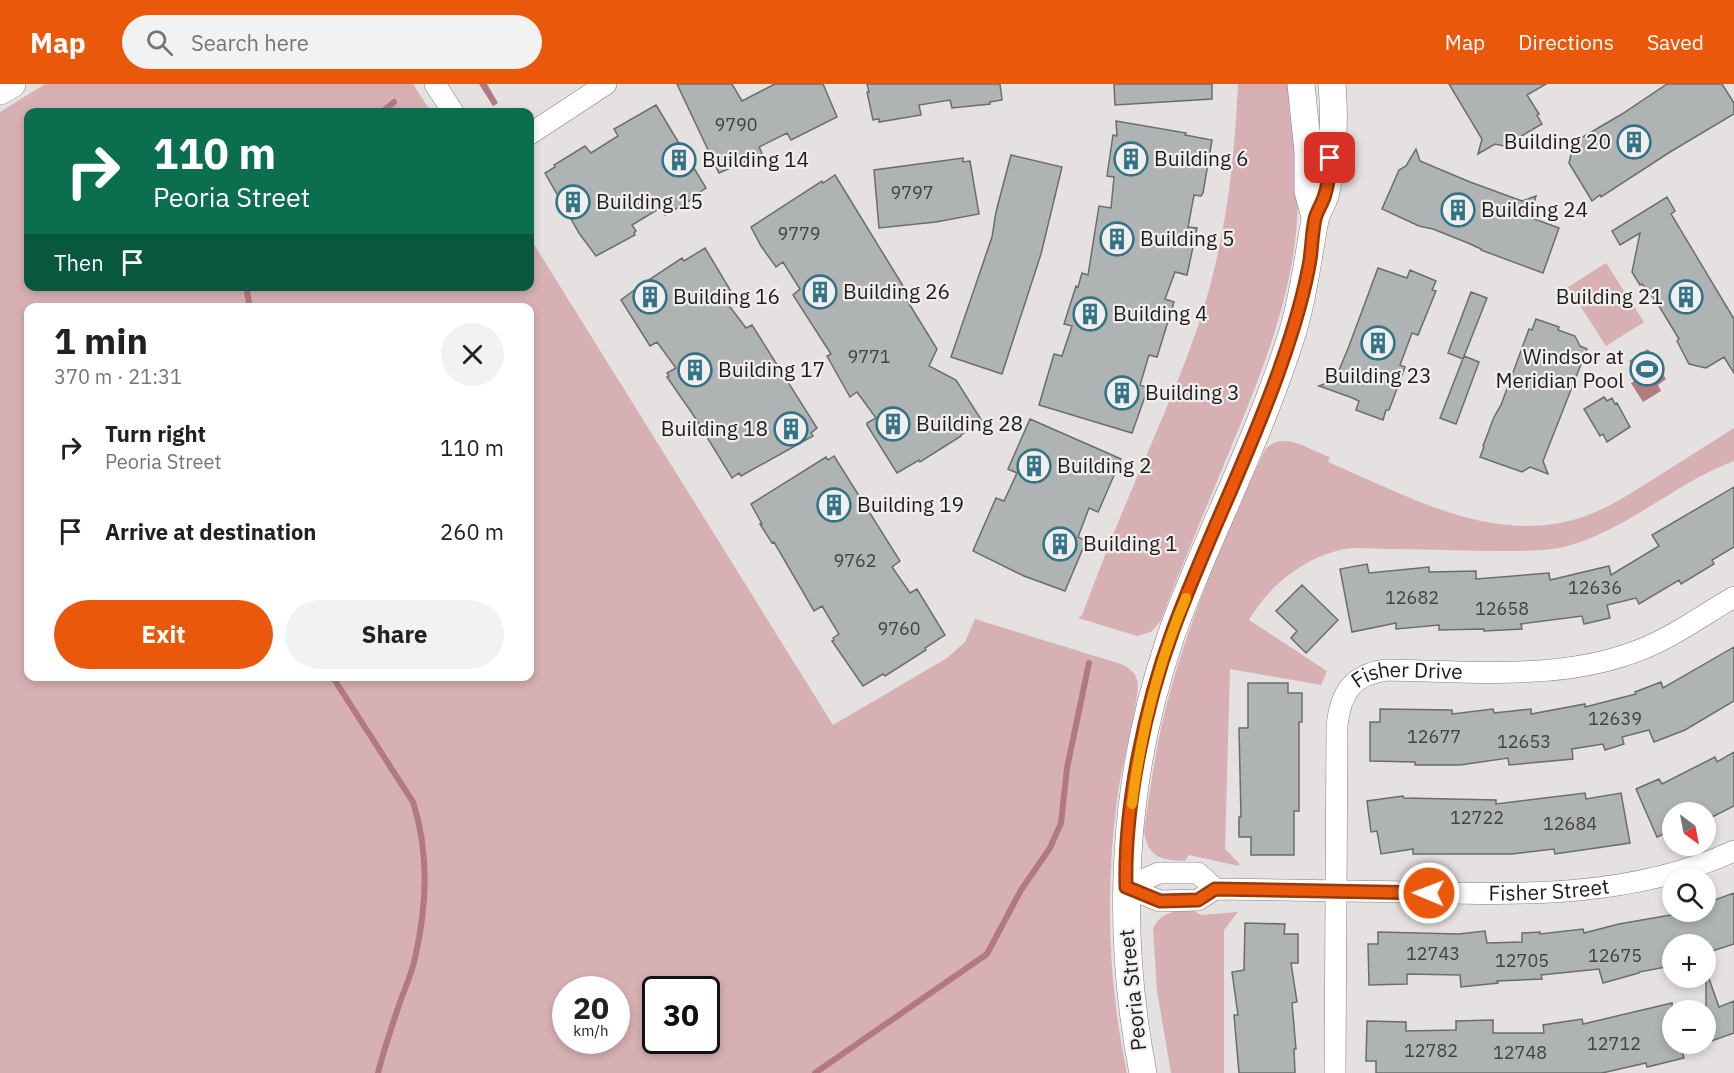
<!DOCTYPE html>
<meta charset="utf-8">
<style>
body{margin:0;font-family:"IBM Plex Sans",sans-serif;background:#f2f2f2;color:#202124;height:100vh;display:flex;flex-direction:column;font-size:22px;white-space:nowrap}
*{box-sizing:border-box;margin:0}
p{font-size:20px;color:#757577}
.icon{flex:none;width:33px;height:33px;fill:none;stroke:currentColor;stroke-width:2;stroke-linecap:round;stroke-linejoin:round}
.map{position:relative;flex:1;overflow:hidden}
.drawer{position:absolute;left:24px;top:219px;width:510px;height:378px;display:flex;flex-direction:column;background:#fff;border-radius:12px;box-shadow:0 3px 9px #0003}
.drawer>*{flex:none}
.guide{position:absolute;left:24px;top:24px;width:510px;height:183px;border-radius:12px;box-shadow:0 3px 9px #0003;background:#0b6e4f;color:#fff;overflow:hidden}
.needle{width:39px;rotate:148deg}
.tools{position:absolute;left:1662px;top:718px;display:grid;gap:12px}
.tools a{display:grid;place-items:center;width:54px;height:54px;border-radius:50%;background:#fff;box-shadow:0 3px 9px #0003;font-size:30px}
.speed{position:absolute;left:552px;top:892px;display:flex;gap:12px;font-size:30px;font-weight:700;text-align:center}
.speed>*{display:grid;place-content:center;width:78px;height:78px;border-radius:50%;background:#fff;box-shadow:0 3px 9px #0003;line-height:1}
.speed small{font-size:15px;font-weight:400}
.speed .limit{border:3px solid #111;border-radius:9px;background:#fff;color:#111}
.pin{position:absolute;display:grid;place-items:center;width:51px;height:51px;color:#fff;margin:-26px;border-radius:12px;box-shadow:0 3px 9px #0006}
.me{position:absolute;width:66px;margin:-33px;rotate:271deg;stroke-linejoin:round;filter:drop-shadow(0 0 4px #0008)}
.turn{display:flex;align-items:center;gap:21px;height:126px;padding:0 30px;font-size:27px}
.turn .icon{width:78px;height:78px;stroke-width:2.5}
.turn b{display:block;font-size:42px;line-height:51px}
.then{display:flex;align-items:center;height:57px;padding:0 30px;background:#0003;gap:12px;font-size:22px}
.round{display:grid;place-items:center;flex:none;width:63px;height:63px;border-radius:32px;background:#f2f2f2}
.summary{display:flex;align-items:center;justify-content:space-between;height:102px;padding:0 30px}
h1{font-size:36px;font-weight:700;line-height:45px}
.cta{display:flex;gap:12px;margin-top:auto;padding:12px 30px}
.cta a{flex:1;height:69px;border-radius:36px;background:#ea580c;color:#fff;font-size:24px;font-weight:700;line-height:69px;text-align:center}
.cta a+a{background:#f2f2f2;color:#202124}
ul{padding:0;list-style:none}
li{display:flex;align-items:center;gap:18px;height:84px;padding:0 30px}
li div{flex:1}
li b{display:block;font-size:22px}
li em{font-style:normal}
header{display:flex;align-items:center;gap:36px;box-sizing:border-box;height:84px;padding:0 30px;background:#ea580c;color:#fff}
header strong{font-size:28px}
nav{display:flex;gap:33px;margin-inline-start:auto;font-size:21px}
.search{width:420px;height:54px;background:#f2f2f2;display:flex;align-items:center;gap:15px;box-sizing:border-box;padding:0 21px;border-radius:33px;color:#757577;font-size:22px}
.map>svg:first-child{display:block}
</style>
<header>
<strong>Map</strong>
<div class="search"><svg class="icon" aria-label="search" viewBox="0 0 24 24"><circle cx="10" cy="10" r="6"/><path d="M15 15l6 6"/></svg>Search here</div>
<nav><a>Map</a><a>Directions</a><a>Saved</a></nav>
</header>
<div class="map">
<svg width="1734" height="989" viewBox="0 0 1734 989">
<rect width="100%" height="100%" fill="#e5e1e1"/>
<path fill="#d7b0b3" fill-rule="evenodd" d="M45,0H413L431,28H28V202H530V154L833,641L947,574L965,558L975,535L1121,580C1132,585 1138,591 1138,603C1134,641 1122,678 1117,716C1105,806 1108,900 1127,989H0V28ZM28,224H530V592H28ZM566,906H616V957H566ZM656,906H706V957H656Z
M1238,0H1290C1295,53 1302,105 1295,158C1285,236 1254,307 1225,378C1203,431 1181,484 1160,538L1151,548L1137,552L1078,534L1082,531C1100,484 1118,437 1138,391C1166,325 1196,260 1213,190C1229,127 1235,64 1238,0Z
M1606,179L1644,238L1606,262L1568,203Z
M1734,344V377C1673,400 1630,445 1564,463C1546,467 1524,467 1505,467C1465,467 1426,465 1386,465C1373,465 1358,463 1345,465C1306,472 1268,502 1249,536L1327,587L1321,601L1230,585L1225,765L1239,779V782L1189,771L1185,777C1161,776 1148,774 1144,747C1151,700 1157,653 1170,608C1193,525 1228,444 1265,366C1282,345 1309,366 1330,373L1328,378C1411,413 1501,467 1593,429C1613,421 1631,409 1649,398C1677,380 1706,362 1734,344Z
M1193,826L1201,831L1238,828L1224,846V989H1171L1157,907L1153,845C1161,827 1175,827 1193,826Z"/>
<path fill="#b17a80" d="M479,0H487L498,19L493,22Z
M1648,265L1666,295L1658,301L1661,307L1643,318L1631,299L1640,294L1629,277Z"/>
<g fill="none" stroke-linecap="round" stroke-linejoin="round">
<path stroke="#b17a80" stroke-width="6" d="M382,28L394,18
M246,202L250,224
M332,592L413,718C430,770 427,822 415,874C412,889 405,904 400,918C392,942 384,965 378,989
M815,989L987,870L1021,806L1050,764L1061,739L1067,684L1089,579"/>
</g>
<path fill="#b0b3b4" stroke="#6a6d6e" stroke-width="1.5" d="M677,0H732L742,17L775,0H823L837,33L791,56L787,49L759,63L762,69L758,72L719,89Z
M867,0H1000L1002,16L990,18V20L952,24L950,16L919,21L921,31L879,38V35L873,36L867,8H869Z
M1114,0H1212V15L1115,21Z
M1449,0H1546L1527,11L1539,30L1537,31L1542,40L1504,62L1495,60L1478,70L1482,55Z
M1667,0H1722L1734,19V30L1670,68L1601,113L1600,111L1592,117L1569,79L1571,70L1564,55L1576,57L1622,30Z
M656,21L706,104L697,110L698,112L665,131L660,124L632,141L636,147L634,149L635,151L596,172L579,149L545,89L555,83L554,81L585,62L591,69L618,52L614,45Z
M1116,37L1186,49L1185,51L1212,56L1203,109L1201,112L1194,111L1188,143L1197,144L1187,191L1175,188L1165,215L1174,218L1157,273L1149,271L1140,301L1148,304L1132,349L1039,321L1054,270L1062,272L1072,242L1064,240L1076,202L1078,203L1082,189L1088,191L1099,122L1111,124L1114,93L1107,92L1113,51L1117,52Z
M1416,65L1420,77L1470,98L1522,117L1536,112L1529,133L1559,144L1543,189L1481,166V165L1468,159L1433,145L1419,142L1382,125L1399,86L1406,82Z
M1011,71L1062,83L1041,170L1002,290L951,273L992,153L996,128Z
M963,74V78L970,77L979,130L936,138L879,144L874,86Z
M835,91L903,202L900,205L937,265L929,282L956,296L982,337L961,351V352L920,378L919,376L897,389L867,341V339L876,334L857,308L850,313L827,272L831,270L793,211L800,205L783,178L776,183L761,162L751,143L822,97L823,99Z
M1667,113L1675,127L1671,130L1734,235V289L1724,273L1706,284L1689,280L1677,257L1679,255L1656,217L1642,200L1640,201L1632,188L1640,149L1620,161L1612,147Z
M705,164L735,214L727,219L746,244L752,241L817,344L811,349L813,352L741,392L739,389L732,394L694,332L667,293L669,292L667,289L676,284L657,258L650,262L621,216L641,201L682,174L684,177Z
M1378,184L1407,194L1410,186L1436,197L1432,206L1436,207L1418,251L1412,249L1400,281L1405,283L1389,326H1386L1383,336L1356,326L1359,317L1350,313L1319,302L1335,296L1349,262Z
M1471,208L1487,214L1463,275L1448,269Z
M1536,235L1559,243L1558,246L1575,252L1580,262L1587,265L1543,377L1548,390L1530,383L1522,388L1480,373L1484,363L1483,362L1494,333L1501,321L1529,245L1532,246Z
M1464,272L1479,278L1456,340L1440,334Z
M1604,313L1607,317L1612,314L1615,320L1617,319L1630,343L1607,358L1603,350L1600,352L1584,325Z
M1030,335L1121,375L1099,426L1098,428L1089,424L1078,453L1086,457L1065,507L1024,492L973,467L996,414L1004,417L1017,389L1008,385Z
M834,372L900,477L892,483L910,509L917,505L945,551L925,564L926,566L885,592L883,590L863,602L832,557L834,556L833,554L839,550L822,522L814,527L774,458L772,459L760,440H762L751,420L826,373L828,376Z
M1734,403V463L1712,476L1714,480L1681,500L1679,496L1639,520L1636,514L1607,521L1610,534L1584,540L1582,532L1521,540L1522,545L1484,547V545L1439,546V541L1396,545V539L1352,548L1340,485L1367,480L1369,489L1429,483V488L1476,487V495L1549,489L1550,496L1609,482L1611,491L1659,462L1652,451Z
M1302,501L1338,536L1306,569L1291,554L1297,547L1276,527Z
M1734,563V617L1685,646L1654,658L1649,646L1622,653L1624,660L1605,666L1603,660L1572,665L1573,675L1509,681L1508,674L1460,681H1415V678L1370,677V638H1380V625L1452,626V630L1493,625L1494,629L1531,625V630L1585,620V623L1636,610L1635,608L1661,598L1663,604Z
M1248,599H1288V609H1302V638H1299V727H1294V771H1251V753H1239V733H1241L1239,644H1248Z
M1734,668V722L1706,736V729H1672V746L1657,753L1636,705L1659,695L1662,700L1715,673L1717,678Z
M1585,709L1586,715L1621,709L1630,759L1555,770L1554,765L1512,770H1413V765L1381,770L1377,747L1371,748L1367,717L1403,712L1404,714L1496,716V720Z
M1734,809V860L1706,869V861H1672V873L1664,875L1666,883L1639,888V889L1603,899L1599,885L1541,891L1542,895L1497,897L1498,899L1461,903L1460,891L1407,890V900L1369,901L1368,860H1378V848L1459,850L1485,847L1487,859L1522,858V849L1540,848V850L1583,845L1584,849L1619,840L1688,828H1706V819Z
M1245,839L1285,840L1284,850H1298V879H1291L1297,918L1292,919L1296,965H1294L1295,989H1239L1234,931H1238L1232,888L1244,886Z
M1706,892H1708L1719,923L1734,917V949L1706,959Z
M1672,919V960H1680L1684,974L1647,983L1646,979L1602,989H1376V977H1366L1367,937L1406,938V947L1456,946V937L1493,936V949H1544L1543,941L1582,935L1583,940Z"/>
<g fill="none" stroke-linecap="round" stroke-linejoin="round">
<defs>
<g id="minor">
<path d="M435,0L453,28"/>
<path d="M530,50L606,0"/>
<path id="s1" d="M1126,803L1160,817L1198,816L1215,805C1280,806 1346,807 1411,808C1521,811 1632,814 1734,767"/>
<path d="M1126,803L1159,789H1198L1215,805"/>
<path id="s2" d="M1335,989L1337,641C1341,608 1352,591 1386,586C1476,587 1572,599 1656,559C1683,546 1708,528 1734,513"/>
</g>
<path id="major" d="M1301,0L1308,68V107L1315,133
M0,7L12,0
M1143,989C1115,845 1122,697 1169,558C1177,532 1189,506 1199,481C1232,404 1268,327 1293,247C1304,210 1308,173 1315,136C1317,126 1324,118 1326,108C1333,73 1335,35 1332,0"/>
</defs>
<use href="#minor" stroke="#827f7f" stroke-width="22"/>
<use href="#major" stroke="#827f7f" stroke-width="28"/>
<use href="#minor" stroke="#fff" stroke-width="21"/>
<use href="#major" stroke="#fff" stroke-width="27"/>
</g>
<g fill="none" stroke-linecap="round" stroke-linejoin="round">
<defs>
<path id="route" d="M1330,74C1329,86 1329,99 1325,110C1323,119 1317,126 1315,135C1312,149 1312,162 1310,176C1304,211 1293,247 1281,281C1250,371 1206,456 1173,546C1145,622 1124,722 1126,803L1160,817L1198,816L1215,805L1429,809"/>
</defs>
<use href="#route" stroke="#983908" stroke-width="15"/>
<use href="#route" stroke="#ea580c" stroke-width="10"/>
<path stroke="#f59e0b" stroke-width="10" d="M1132,720C1141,649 1158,579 1186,514"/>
</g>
<defs>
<symbol id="building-ring" viewBox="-11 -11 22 22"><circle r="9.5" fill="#f2eeee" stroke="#327486" stroke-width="1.5"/><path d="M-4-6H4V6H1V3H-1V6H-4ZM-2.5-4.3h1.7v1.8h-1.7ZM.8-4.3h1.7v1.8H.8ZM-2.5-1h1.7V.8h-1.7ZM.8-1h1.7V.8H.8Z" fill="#327486"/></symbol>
<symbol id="stadium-ring" viewBox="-11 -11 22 22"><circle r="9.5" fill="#f2eeee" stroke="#327486" stroke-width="1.5"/><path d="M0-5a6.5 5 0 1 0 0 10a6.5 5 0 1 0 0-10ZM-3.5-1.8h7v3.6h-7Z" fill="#327486"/></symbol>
</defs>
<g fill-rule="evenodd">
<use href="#building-ring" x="1615" y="39" width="38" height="38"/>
<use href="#building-ring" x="1112" y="56" width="38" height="38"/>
<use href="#building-ring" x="660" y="57" width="38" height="38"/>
<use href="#building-ring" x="554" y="99" width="38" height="38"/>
<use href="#building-ring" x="1439" y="107" width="38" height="38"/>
<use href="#building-ring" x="1098" y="136" width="38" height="38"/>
<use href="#building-ring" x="801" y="189" width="38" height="38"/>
<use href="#building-ring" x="631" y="194" width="38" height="38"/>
<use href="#building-ring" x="1667" y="194" width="38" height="38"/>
<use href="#building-ring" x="1071" y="211" width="38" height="38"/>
<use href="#building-ring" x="1359" y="240" width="38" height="38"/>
<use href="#stadium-ring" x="1628" y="266" width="38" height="38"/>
<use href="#building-ring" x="676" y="267" width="38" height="38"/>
<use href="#building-ring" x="1103" y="290" width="38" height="38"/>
<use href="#building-ring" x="874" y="321" width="38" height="38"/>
<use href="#building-ring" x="772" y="326" width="38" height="38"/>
<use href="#building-ring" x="1015" y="363" width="38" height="38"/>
<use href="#building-ring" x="815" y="402" width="38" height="38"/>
<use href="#building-ring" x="1041" y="441" width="38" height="38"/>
</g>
<g text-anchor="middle" stroke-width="4.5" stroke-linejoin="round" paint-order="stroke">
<g font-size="18" fill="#424242">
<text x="736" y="47">9790</text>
<text x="912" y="115">9797</text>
<text x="799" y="156">9779</text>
<text x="869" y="279">9771</text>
<text x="855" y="483">9762</text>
<text x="1595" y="510">12636</text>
<text x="1412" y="520">12682</text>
<text x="1502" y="531">12658</text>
<text x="899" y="551">9760</text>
<text x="1615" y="641">12639</text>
<text x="1434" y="659">12677</text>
<text x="1524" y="664">12653</text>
<text x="1477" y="740">12722</text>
<text x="1570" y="746">12684</text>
<text x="1433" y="876">12743</text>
<text x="1615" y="878">12675</text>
<text x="1522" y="883">12705</text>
<text x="1614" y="966">12712</text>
<text x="1431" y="973">12782</text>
<text x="1520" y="975">12748</text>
</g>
<g font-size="21" fill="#1d1c1c" stroke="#f2eeee" text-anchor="start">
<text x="1611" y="65" text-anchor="end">Building 20</text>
<text x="1154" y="82">Building 6</text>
<text x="702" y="83">Building 14</text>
<text x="596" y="125">Building 15</text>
<text x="1481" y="133">Building 24</text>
<text x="1140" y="162">Building 5</text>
<text x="843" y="215">Building 26</text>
<text x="673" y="220">Building 16</text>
<text x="1663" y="220" text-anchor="end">Building 21</text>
<text x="1113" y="237">Building 4</text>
<text x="1624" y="280" text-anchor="end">Windsor at<tspan x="1624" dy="24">Meridian Pool</tspan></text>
<text x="718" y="293">Building 17</text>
<text x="1378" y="299" text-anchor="middle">Building 23</text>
<text x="1145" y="316">Building 3</text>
<text x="916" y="347">Building 28</text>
<text x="768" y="352" text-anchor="end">Building 18</text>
<text x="1057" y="389">Building 2</text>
<text x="857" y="428">Building 19</text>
<text x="1083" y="467">Building 1</text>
</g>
<g font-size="21" fill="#1d1c1c" stroke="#f2eeee">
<text dy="7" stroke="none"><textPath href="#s2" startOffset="450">Fisher Drive</textPath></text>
<text dy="7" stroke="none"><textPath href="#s1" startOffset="429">Fisher Street</textPath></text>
<text transform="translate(1133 906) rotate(-96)" y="7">Peoria Street</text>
</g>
</g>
</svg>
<div class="tools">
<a><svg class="needle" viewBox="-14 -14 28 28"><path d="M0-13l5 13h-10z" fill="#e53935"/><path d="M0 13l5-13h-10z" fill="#757577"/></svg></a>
<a><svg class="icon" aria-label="search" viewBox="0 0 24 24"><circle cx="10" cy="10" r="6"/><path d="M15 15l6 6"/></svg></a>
<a>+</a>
<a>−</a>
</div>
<div class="speed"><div>20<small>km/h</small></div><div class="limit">30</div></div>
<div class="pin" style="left:1330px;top:74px;background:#d93025"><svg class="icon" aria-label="arrive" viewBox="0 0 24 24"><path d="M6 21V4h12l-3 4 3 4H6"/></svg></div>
<svg class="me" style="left:1429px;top:809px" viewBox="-20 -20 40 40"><circle r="17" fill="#ea580c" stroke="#fff" stroke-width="3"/><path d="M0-11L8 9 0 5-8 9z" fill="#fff"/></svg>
<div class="guide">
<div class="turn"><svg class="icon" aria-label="right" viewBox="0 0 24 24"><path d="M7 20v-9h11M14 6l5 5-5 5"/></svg><div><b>110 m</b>Peoria Street</div></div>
<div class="then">Then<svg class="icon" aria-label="arrive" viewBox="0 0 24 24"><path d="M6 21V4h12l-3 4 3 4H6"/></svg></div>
</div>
<section class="drawer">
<div class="summary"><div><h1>1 min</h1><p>370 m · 21:31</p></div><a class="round"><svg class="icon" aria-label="close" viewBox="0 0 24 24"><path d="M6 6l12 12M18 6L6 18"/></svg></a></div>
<ul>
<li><svg class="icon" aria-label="right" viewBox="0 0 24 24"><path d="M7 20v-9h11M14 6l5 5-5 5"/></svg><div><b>Turn right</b><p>Peoria Street</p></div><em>110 m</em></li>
<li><svg class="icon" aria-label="arrive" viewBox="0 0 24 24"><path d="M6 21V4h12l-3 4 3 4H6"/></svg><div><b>Arrive at destination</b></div><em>260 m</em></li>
</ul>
<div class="cta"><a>Exit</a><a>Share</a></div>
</section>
</div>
